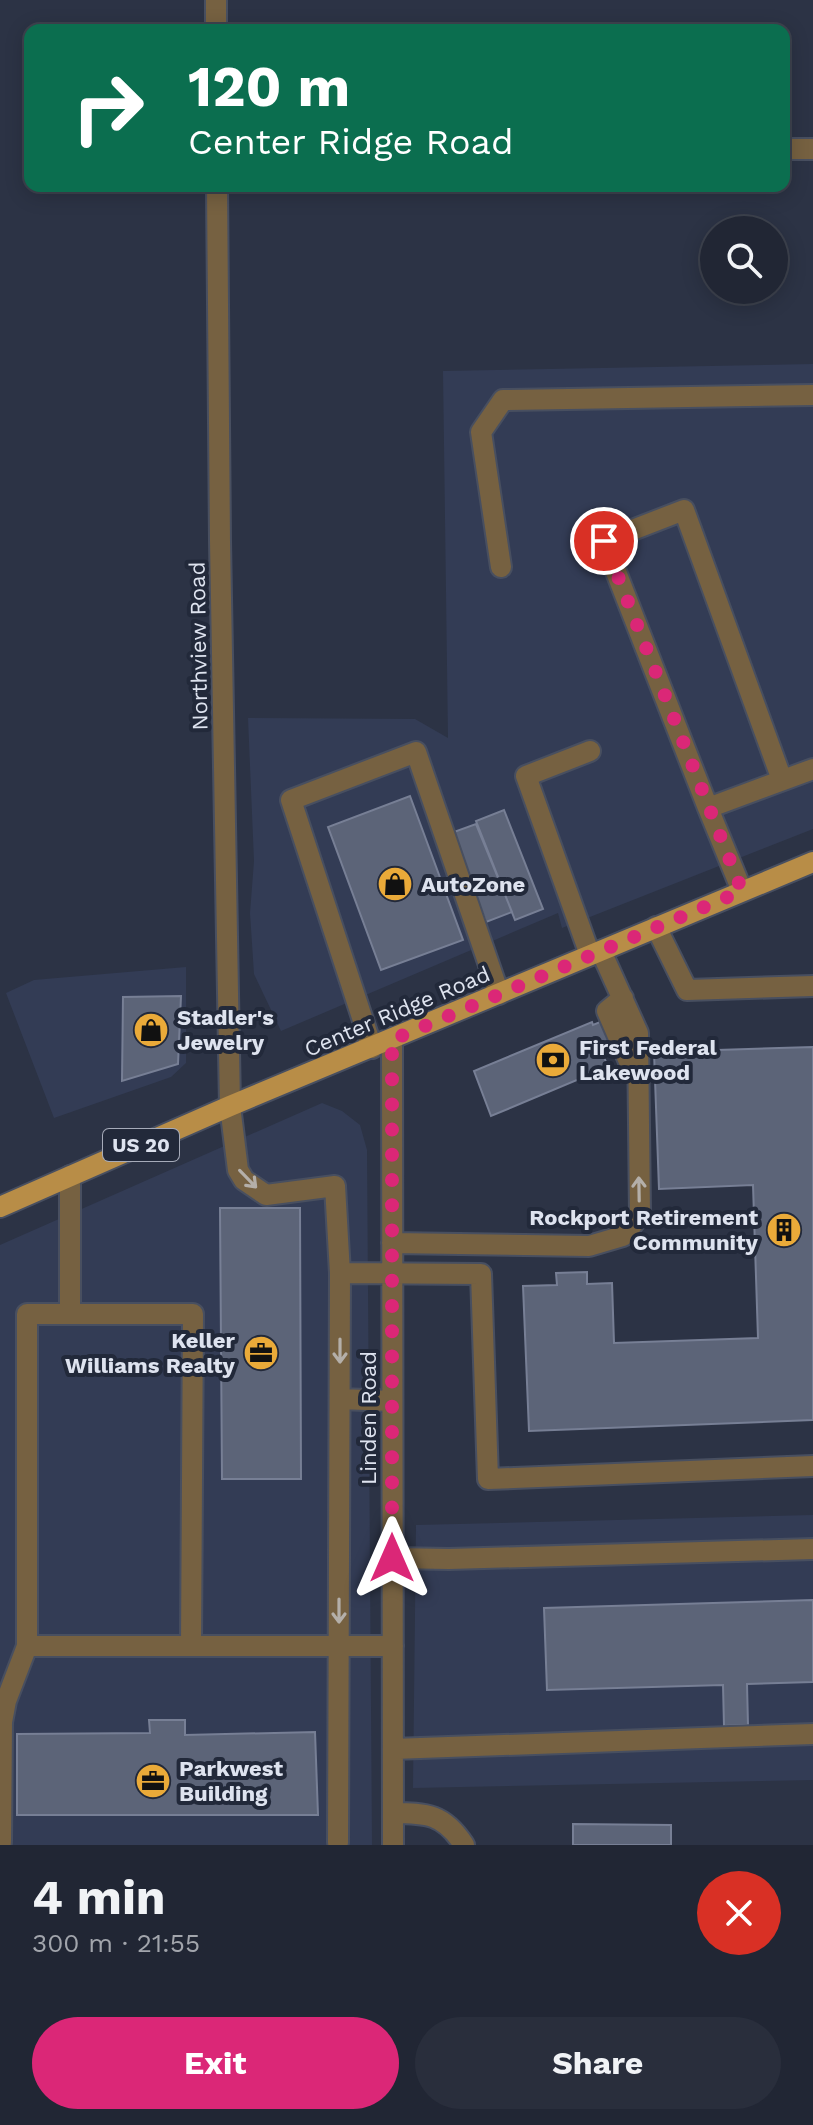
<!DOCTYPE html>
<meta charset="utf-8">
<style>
body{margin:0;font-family:"Work Sans",sans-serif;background:#292e3c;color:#f1f3f6;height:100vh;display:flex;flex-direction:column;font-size:30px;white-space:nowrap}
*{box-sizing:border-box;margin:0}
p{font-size:26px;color:#a2a5ac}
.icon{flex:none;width:44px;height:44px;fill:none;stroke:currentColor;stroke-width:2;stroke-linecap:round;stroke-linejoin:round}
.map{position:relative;height:1845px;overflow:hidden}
.details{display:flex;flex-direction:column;background:#212634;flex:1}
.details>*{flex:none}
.banner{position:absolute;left:24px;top:24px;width:766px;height:168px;border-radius:16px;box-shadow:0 4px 20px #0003,0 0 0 2px #3e434f;background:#0b6e4f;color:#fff;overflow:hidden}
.fabs{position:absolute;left:700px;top:216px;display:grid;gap:16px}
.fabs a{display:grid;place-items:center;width:88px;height:88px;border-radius:50%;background:#212634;box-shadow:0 4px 20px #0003,0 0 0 2px #3e434f;font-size:40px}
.pin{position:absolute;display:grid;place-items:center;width:68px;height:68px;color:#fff;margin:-34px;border:4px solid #fff;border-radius:50%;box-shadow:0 2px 8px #0007}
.me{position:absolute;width:88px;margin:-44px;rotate:0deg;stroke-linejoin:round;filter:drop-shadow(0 0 6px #0008)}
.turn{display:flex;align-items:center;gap:28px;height:168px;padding:0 32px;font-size:36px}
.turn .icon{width:104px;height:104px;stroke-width:2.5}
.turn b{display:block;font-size:56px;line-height:68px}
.round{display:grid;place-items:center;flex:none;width:84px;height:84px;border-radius:42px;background:#292e3c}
.headline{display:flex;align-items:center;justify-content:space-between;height:136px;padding:0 32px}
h1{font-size:48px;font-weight:700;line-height:60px}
.button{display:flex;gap:16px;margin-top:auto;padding:16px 32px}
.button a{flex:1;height:92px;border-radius:48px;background:#db2777;color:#fff;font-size:32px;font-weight:700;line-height:92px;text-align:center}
.button a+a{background:#292e3c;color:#f1f3f6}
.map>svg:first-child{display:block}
</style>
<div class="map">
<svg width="813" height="1845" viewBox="0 0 813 1845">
<rect width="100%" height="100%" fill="#2c3345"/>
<path fill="#333c55" d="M813,364V829L562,928L558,913L281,1031L254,974L250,913L254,861L248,718L415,719L448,738L443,371Z
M186,967V1063L171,1077L54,1118L6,993L34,980Z
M322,1103L342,1111L360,1125L367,1150L372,1845H0V1245Z
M813,1515V1780L413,1788L416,1525Z"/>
<path fill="#5c6478" stroke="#777f95" stroke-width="2" d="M410,796L463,940L381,970L328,827Z
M504,810L543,909L515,920L476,821Z
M476,824L512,912L486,922L451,833Z
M181,996L178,1064L122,1081L123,997Z
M620,1014L631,1040L602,1052L608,1067L491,1116L474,1071L592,1022L593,1025Z
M813,1047V1420L529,1431L523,1286L557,1285L556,1273L587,1272V1284L612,1283L614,1343L758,1338L753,1185L659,1189L654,1052Z
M220,1208H300L301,1479H222Z
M813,1600V1682L747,1684L748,1725L724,1726L723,1685L547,1690L544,1608Z
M149,1720H185V1735L315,1732L318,1815H17V1734L150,1733Z
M573,1824L671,1825V1845H573Z"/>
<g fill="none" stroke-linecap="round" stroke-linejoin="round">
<defs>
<path id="minor" d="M216,0V30
M784,149H813
M217,186L220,541L230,1106L238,1170L244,1180L266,1195L335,1186L340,1273L338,1842
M501,567L481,432L503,400L813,395
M708,808L604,541L684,510L782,780
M742,891L708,808L813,769
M656,927L687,990L813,986
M590,955L526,776L590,751
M623,998L607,1011L634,1073
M392,1040L393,1845
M372,1048L291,800L416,752L499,994
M392,1243L589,1246L623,1236L640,1215L638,1033L601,951
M340,1273L481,1274L488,1479L813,1466
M70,1314V1176
M340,1399L392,1401
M392,1558L449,1559L813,1549
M27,1646H393
M393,1749L813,1734
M393,1813C427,1813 444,1814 464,1845
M1,1842L2,1722L6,1701L27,1646V1314H193L191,1645"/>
<path id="major" d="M0,1207L230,1106L813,862"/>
</defs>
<use href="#minor" stroke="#484f60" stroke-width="24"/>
<use href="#major" stroke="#484f60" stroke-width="24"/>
<use href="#minor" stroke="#766141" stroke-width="20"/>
<use href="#major" stroke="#b88d47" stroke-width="20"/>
</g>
<defs><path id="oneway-shaft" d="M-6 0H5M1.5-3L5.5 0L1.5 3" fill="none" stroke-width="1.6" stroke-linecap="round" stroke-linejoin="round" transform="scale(2)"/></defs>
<g stroke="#b4afa9">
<use href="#oneway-shaft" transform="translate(248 1179) rotate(46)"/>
<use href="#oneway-shaft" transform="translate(639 1189) rotate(-91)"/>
<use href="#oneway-shaft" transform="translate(340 1351) rotate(90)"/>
<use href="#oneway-shaft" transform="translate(339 1611) rotate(90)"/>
</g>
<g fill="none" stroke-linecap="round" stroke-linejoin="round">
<path stroke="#db2777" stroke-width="14" stroke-dasharray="0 25.2" d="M392,1558V1040L742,891L604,541"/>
</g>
<defs>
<symbol id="shop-disc" viewBox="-11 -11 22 22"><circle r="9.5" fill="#eaaa39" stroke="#22293a"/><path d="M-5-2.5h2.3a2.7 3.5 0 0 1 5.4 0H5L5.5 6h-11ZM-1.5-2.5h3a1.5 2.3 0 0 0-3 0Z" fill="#111"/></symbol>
<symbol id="bank-disc" viewBox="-11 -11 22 22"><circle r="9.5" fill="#eaaa39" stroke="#22293a"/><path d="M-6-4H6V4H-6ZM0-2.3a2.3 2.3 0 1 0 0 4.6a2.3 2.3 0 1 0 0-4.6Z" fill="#111"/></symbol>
<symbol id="building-disc" viewBox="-11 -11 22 22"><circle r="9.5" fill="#eaaa39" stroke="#22293a"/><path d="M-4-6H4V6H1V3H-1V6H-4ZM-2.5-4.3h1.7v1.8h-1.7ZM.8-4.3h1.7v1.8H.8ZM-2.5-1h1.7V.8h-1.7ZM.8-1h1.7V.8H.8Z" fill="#111"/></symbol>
<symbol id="office-disc" viewBox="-11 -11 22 22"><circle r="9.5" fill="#eaaa39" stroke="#22293a"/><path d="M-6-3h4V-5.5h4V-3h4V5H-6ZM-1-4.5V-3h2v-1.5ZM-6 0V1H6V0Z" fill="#111"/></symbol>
</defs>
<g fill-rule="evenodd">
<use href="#shop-disc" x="375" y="864" width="40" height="40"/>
<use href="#shop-disc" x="131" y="1010" width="40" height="40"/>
<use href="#bank-disc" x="533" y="1040" width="40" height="40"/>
<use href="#building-disc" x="764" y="1210" width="40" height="40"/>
<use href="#office-disc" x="241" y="1333" width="40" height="40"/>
<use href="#office-disc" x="133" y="1761" width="40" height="40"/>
</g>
<g text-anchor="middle" stroke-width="8" stroke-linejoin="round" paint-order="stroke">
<rect fill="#22293a" stroke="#a6abb9" stroke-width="2" x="103" y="1129" width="76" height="32" rx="6"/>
<g font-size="20" font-weight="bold" fill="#dee3ef">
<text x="141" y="1152">US 20</text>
</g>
<g font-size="22" fill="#dee3ef" stroke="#22293a">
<text transform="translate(198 646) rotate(-91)" y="8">Northview Road</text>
<text transform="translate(397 1011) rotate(-23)" y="8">Center Ridge Road</text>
<text transform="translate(368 1418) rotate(-90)" y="8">Linden Road</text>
</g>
<g font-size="22" font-weight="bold" fill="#dee3ef" stroke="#22293a" text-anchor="start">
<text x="421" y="892">AutoZone</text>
<text x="177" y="1025">Stadler's<tspan x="177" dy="25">Jewelry</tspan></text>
<text x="579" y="1055">First Federal<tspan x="579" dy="25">Lakewood</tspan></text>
<text x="758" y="1225" text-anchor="end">Rockport Retirement<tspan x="758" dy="25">Community</tspan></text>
<text x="235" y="1348" text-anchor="end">Keller<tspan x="235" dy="25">Williams Realty</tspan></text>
<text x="179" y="1776">Parkwest<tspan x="179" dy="25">Building</tspan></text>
</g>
</g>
</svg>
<div class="fabs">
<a><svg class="icon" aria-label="search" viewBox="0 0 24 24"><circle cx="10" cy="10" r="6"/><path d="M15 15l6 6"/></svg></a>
</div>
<div class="pin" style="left:604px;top:541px;background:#d93025"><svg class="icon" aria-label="arrive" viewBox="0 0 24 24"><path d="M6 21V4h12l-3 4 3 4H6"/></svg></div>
<svg class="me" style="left:392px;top:1558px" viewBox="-20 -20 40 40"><path d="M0-17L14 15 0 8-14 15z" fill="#db2777" stroke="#fff" stroke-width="4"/></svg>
<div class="banner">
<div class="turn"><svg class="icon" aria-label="right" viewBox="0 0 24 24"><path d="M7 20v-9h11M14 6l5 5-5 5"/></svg><div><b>120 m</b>Center Ridge Road</div></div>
</div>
</div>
<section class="details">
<div class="headline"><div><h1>4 min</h1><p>300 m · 21:55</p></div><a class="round" style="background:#d93025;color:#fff"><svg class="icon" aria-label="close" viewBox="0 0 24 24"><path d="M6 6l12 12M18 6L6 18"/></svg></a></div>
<div class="button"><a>Exit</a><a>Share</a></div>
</section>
